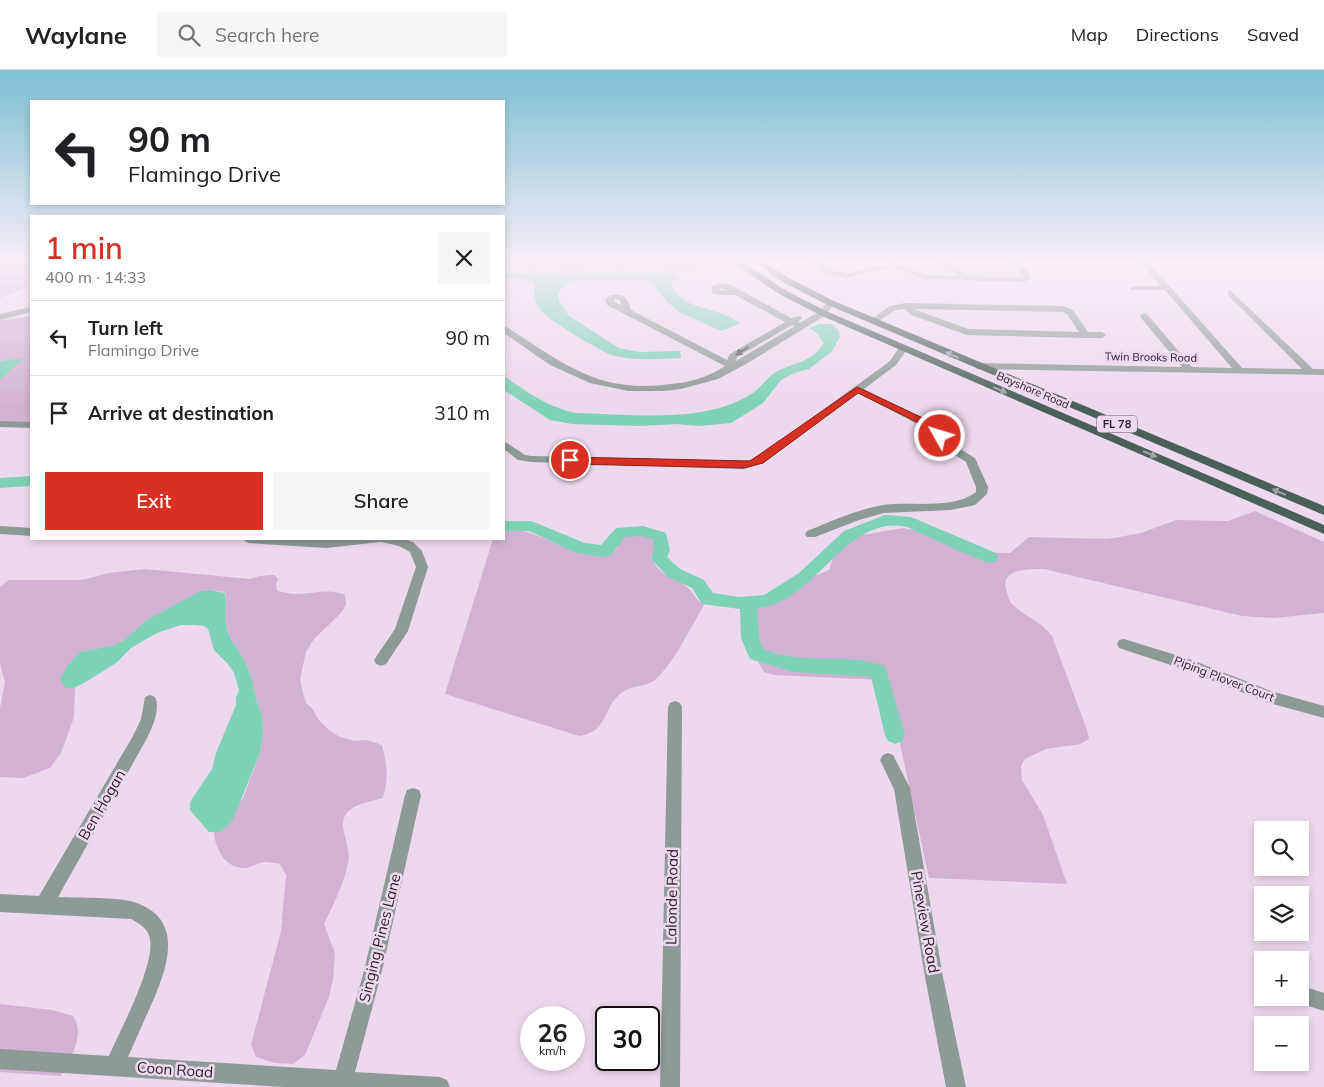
<!DOCTYPE html>
<meta charset="utf-8">
<style>
body{margin:0;font-family:Mulish,sans-serif;background:#f6f6f6;color:#202124;height:100vh;display:flex;flex-direction:column;font-size:19px;white-space:nowrap}
*{box-sizing:border-box;margin:0}
p{font-size:16px;color:#757577}
.icon{flex:none;width:28px;height:28px;fill:none;stroke:currentColor;stroke-width:2;stroke-linecap:round;stroke-linejoin:round}
.map{position:relative;flex:1;overflow:hidden}
.panel{position:absolute;left:30px;top:145px;width:475px;height:325px;display:flex;flex-direction:column;background:#fff;border-radius:0px;box-shadow:0 2px 8px #0003}
.panel>*{flex:none}
.hud{position:absolute;left:30px;top:30px;width:475px;height:105px;border-radius:0px;box-shadow:0 2px 8px #0003;background:#fff;color:#202124;overflow:hidden}
.buttons{position:absolute;left:1254px;top:751px;display:grid;gap:10px}
.buttons a{display:grid;place-items:center;width:55px;height:55px;border-radius:0px;background:#fff;box-shadow:0 2px 8px #0003;font-size:25px}
.speed{position:absolute;left:520px;top:936px;display:flex;gap:10px;font-size:25px;font-weight:700;text-align:center}
.speed>*{display:grid;place-content:center;width:65px;height:65px;border-radius:50%;background:#fff;box-shadow:0 2px 8px #0003;line-height:1}
.speed small{font-size:12px;font-weight:400}
.speed .limit{border:2px solid #111;border-radius:8px;background:#fff;color:#111}
.pin{position:absolute;display:grid;place-items:center;width:42px;height:42px;color:#fff;margin:-21px;border:2px solid #fff;border-radius:50%;box-shadow:0 1px 5px #0007}
.me{position:absolute;width:55px;margin:-28px;rotate:309deg;stroke-linejoin:round;filter:drop-shadow(0 0 4px #0008)}
.turn{display:flex;align-items:center;gap:18px;height:105px;padding:0 15px;font-size:22px}
.turn .icon{width:65px;height:65px;stroke-width:2.5}
.turn b{display:block;font-size:35px;line-height:42px}
.round{display:grid;place-items:center;flex:none;width:52px;height:52px;border-radius:0px;background:#f6f6f6}
.summary{display:flex;align-items:center;justify-content:space-between;height:85px;padding:0 15px}
h1{font-size:30px;font-weight:600;line-height:38px;color:#d93025}
.button{display:flex;gap:10px;margin-top:auto;padding:10px 15px}
.button a{flex:1;height:58px;border-radius:0px;background:#d93025;color:#fff;font-size:20px;font-weight:600;line-height:58px;text-align:center}
.button a+a{background:#f6f6f6;color:#202124}
ul{padding:0;list-style:none}
li{display:flex;align-items:center;gap:15px;height:75px;padding:0 15px;border-top:1px solid #e0e0e0}
li div{flex:1}
li b{display:block;font-size:19px}
li em{font-style:normal}
header{display:flex;align-items:center;gap:30px;box-sizing:border-box;height:70px;padding:0 25px;background:#fff;border-bottom:1px solid #e0e0e0}
header strong{font-size:24px}
nav{display:flex;gap:28px;margin-inline-start:auto;font-size:18px}
.search{width:350px;height:45px;background:#f6f6f6;display:flex;align-items:center;gap:12px;box-sizing:border-box;padding:0 18px;border-radius:0px;color:#757577;font-size:19px}
.map>svg:first-child{display:block}
</style>
<header>
<strong>Waylane</strong>
<div class="search"><svg class="icon" aria-label="search" viewBox="0 0 24 24"><circle cx="10" cy="10" r="6"/><path d="M15 15l6 6"/></svg>Search here</div>
<nav><a>Map</a><a>Directions</a><a>Saved</a></nav>
</header>
<div class="map">
<svg width="1324" height="1017" viewBox="0 0 1324 1017">
<rect width="100%" height="100%" fill="#edd9ed"/>
<path fill="#d2b2d2" d="M0,193L31,194V215L0,228Z
M504,193H725L699,202L684,203L682,206L677,202L643,200L620,202L596,199L573,203L553,200L533,202L504,200Z
M31,246V356H0V310L22,289H10L0,292V250Z
M1255,441L1324,472V543L1274,548L1242,546L1044,499C1030,499 1000,498 1006,520C1008,525 1009,531 1012,534C1025,547 1040,550 1052,566L1087,660L1089,669L1080,674L1046,679L1025,689L1021,696L1022,710L1043,745L1067,814L929,808L887,614L880,610L774,605L764,602L758,592L749,533L829,500L834,485L862,465L903,458L930,463L965,482L1010,483L1029,467L1108,469L1141,463L1176,450L1228,451Z
M504,460C510,460 517,460 523,461C554,469 583,492 616,480L621,468L636,464L651,468L657,478L651,487C661,510 678,506 690,520C695,526 697,531 704,535C692,555 672,596 655,610C644,618 629,615 620,624C603,638 608,662 579,666L445,624L493,469H504Z
M144,499L250,509L260,506L274,505L278,509L276,514L277,521C284,522 291,524 297,524C315,524 329,518 345,525L346,535L341,543L314,569L306,582L300,609L302,619L306,633L312,638L318,649L330,661L338,666L353,671L367,670L382,675C387,696 389,706 383,728C360,734 336,737 345,766C347,775 350,784 348,793C344,814 333,835 324,854L335,883L333,909L329,927L305,985L293,994L275,993L256,987L251,975L281,861L286,805L280,794C275,793 269,792 264,792C257,793 251,798 245,798C225,799 215,778 214,762H220L243,728L260,683L263,661L262,647L253,618V612L245,591L229,566L225,550L226,529L225,522L210,520L202,521L148,549L123,571L114,575L80,582L68,595L75,618L74,647L61,683L50,698L23,708L0,707V638L5,612L0,594V517L9,510H82L109,503Z
M0,934L52,940L73,946C86,966 70,987 61,1006L0,1002Z"/>
<path fill="#7ed2b5" d="M596,200L614,203L643,201L677,204L680,206L678,209L672,212L671,215C682,234 695,235 714,241C724,244 732,248 741,253L721,261L681,243L667,232L650,211L584,210C572,211 565,214 558,223L559,231L569,246L619,278L640,282L680,281L681,288C659,289 637,291 615,286C603,283 546,249 540,239C534,231 534,223 534,213L520,208H504V202L533,204L553,201L572,205Z
M819,254H831L839,261L840,267L832,281L809,299L794,303L781,310L763,333L731,353L699,356L676,354L640,356L572,354L550,350L504,320V306C527,322 547,337 575,343C629,344 708,355 754,322C761,317 766,309 773,304C793,291 808,296 824,273L816,262L809,258Z
M10,289H23L0,310V292Z
M210,520L225,523L226,534L225,551L229,566L245,591L253,612V618L262,647L263,661L260,683L234,747L229,755L220,762H209L190,740V732L212,699L216,683L236,635V628L239,620L234,603L228,594L214,580L208,559L204,556L196,555H181L157,563L131,578L116,593L84,613L74,618H66L60,609L68,595L80,582L114,575L123,571L148,549L201,521Z"/>
<g fill="none" stroke-linecap="round" stroke-linejoin="round">
<path fill="#7ed2b5" fill-rule="evenodd" d="M31,406V416L0,418V408Z
M885,445L911,447L996,483L998,487L996,491L990,493C968,486 947,475 927,466C919,463 910,457 902,456C842,449 815,534 757,538L759,568L763,579C802,596 846,582 885,596L905,665L902,671L895,674L888,671L885,665L871,607L794,602L750,589L741,568L740,539L702,534L692,518L668,507L651,489L654,480L653,470L642,466L625,467L611,485L605,487L577,483L529,461H504V451H531L585,473L601,475L616,458L643,456L666,463L670,480L667,487L680,499L704,510L713,523L739,527L764,525L799,503L844,461Z"/>
<path fill="#8e9a95" fill-rule="evenodd" d="M811,193H821L845,204L895,193L926,205L959,206L938,193H948L970,206L1023,208L1014,193H1022L1031,207L1025,212L925,209L892,197L845,208L824,202Z
M1141,193H1149L1242,298L1302,299L1228,225V221H1231L1313,299H1324V305L978,299L973,296L978,293L1182,297L1141,248L1140,246L1144,243L1147,244L1192,297L1232,298L1165,220H1131L1130,218L1134,216H1160Z
M720,213L729,214L791,248L801,246L802,248L798,252L800,253L820,241L828,231L835,233L826,245L746,294L718,309L681,319L664,321H628L590,313L550,295L504,263V256L507,257C564,294 599,324 672,314C691,312 709,307 725,296L607,235L605,230L610,225C624,223 628,227 631,240L727,290L730,284L785,252L735,225H720L712,223V216ZM721,218L728,221L719,220ZM615,229L620,230L621,235L614,232ZM792,255L795,256L736,291L737,287Z
M905,233L1064,236L1073,240L1088,262H1102L1106,265L1102,268H1086L967,265L911,245L904,239L895,240L876,253L869,251L890,236ZM914,239L1062,242L1067,244L1079,262L968,259Z
M31,237V242L0,250V244Z
M903,275L908,278L896,295L864,319L935,355L950,373L975,388L988,417L987,424L975,435L971,436L951,440L884,443L859,450L815,467H807L805,464L807,461C832,451 858,439 884,435C912,431 953,440 976,422V417L966,392L942,377L927,359L858,323L763,393L744,399L531,392L518,390L504,379V371L525,385L531,386L744,391L755,389L882,297L890,291L900,276Z
M0,351L31,352V358L0,357Z
M0,456L31,458V466L0,464Z
M242,469H405L413,472L422,481L428,497L408,561L386,594L381,596L376,594L374,590L395,559L416,497L410,482L399,476L391,474L381,472L326,478L248,473Z
M1124,569L1192,590L1271,621L1324,636V648L1269,633L1183,599L1119,578L1117,574L1119,570Z
M150,625L155,627C161,640 152,658 146,670L58,827C76,828 119,827 134,832C189,850 165,904 148,942C141,957 135,972 128,987L336,1000L364,901L405,725L407,720L413,718L419,720L421,725L382,901L355,1002L440,1007L447,1010L450,1017H283L0,999V979L109,986C119,962 161,886 148,863C144,856 137,852 131,849L0,842V824L39,826L133,666L141,649L145,627Z
M675,631L680,633L682,637L680,1017H660L668,637L670,633Z
M888,683L893,685L910,718L943,907L966,1017H946L925,907L894,719L880,690L883,685Z
M1300,915L1324,923V941L1293,931L1292,928H1300Z"/>
<path fill="#4b6058" fill-rule="evenodd" d="M734,193H744L785,220L826,241L1324,455V464L820,245L779,224Z
M757,193H766L787,207L834,231L1324,436V445L828,235L781,211Z"/>
</g>
<defs><path id="oneway-solid" d="M-6-.8H1V-3.2L6.5 0L1 3.2V.8H-6Z" transform="scale(1.25)"/></defs>
<use fill="#4f5052" href="#oneway-solid" transform="translate(742 281) rotate(149)"/>
<g fill="#a4a3aa">
<use href="#oneway-solid" transform="translate(952 285) rotate(-157)"/>
<use href="#oneway-solid" transform="translate(1000 320) rotate(23)"/>
<use href="#oneway-solid" transform="translate(1150 384) rotate(23)"/>
<use href="#oneway-solid" transform="translate(1279 422) rotate(-157)"/>
</g>
<linearGradient id="sky" x2="0" y2="1"><stop stop-color="#7dc0d4"/><stop offset="0.57" stop-color="#f7eef7"/><stop offset="1" stop-color="#f7eef7" stop-opacity="0"/></linearGradient>
<rect width="1324" height="336" fill="url(#sky)"/>
<path fill="#d93025" stroke="#8d1f18" d="M857,317L925,349L944,366L940,368H936L919,353L858,323L763,393L744,398L570,394L565,390L570,387L750,391Z"/>
<g text-anchor="middle" stroke-width="5" stroke-linejoin="round" paint-order="stroke">
<g font-size="11" fill="#251e25" stroke="#edd9ed">
<text transform="translate(1151 287) rotate(1)" y="4">Twin Brooks Road</text>
<text transform="translate(1033 320) rotate(23)" y="4">Bayshore Road</text>
</g>
<rect fill="#edd9ed" stroke="#615661" stroke-width="1" x="1097" y="345.5" width="40" height="17" rx="4"/>
<g font-size="11" font-weight="bold" fill="#251e25">
<text x="1117" y="358">FL 78</text>
</g>
<g font-size="12" fill="#251e25" stroke="#edd9ed">
<text transform="translate(1224 609) rotate(21)" y="4">Piping Plover Court</text>
</g>
<g font-size="15" fill="#251e25" stroke="#edd9ed">
<text transform="translate(102 735) rotate(-60)" y="5">Ben Hogan</text>
<text transform="translate(672 827) rotate(-89)" y="5">Lalonde Road</text>
<text transform="translate(925 852) rotate(80)" y="5">Pineview Road</text>
<text transform="translate(380 868) rotate(-76)" y="5">Singing Pines Lane</text>
<text transform="translate(175 1000) rotate(4)" y="5">Coon Road</text>
</g>
</g>
</svg>
<div class="buttons">
<a><svg class="icon" aria-label="search" viewBox="0 0 24 24"><circle cx="10" cy="10" r="6"/><path d="M15 15l6 6"/></svg></a>
<a><svg class="icon" aria-label="layers" viewBox="0 0 24 24"><path d="M12 4l9 5-9 5-9-5zM3 14l9 5 9-5"/></svg></a>
<a>+</a>
<a>−</a>
</div>
<div class="speed"><div>26<small>km/h</small></div><div class="limit">30</div></div>
<div class="pin" style="left:570px;top:390px;background:#d93025"><svg class="icon" aria-label="arrive" viewBox="0 0 24 24"><path d="M6 21V4h12l-3 4 3 4H6"/></svg></div>
<svg class="me" style="left:940px;top:366px" viewBox="-20 -20 40 40"><circle r="17" fill="#d93025" stroke="#fff" stroke-width="3"/><path d="M0-11L8 9 0 5-8 9z" fill="#fff"/></svg>
<div class="hud">
<div class="turn"><svg class="icon" aria-label="left" viewBox="0 0 24 24"><path d="M17 20v-9H6M10 6l-5 5 5 5"/></svg><div><b>90 m</b>Flamingo Drive</div></div>
</div>
<section class="panel">
<div class="summary"><div><h1>1 min</h1><p>400 m · 14:33</p></div><a class="round"><svg class="icon" aria-label="close" viewBox="0 0 24 24"><path d="M6 6l12 12M18 6L6 18"/></svg></a></div>
<ul>
<li><svg class="icon" aria-label="left" viewBox="0 0 24 24"><path d="M17 20v-9H6M10 6l-5 5 5 5"/></svg><div><b>Turn left</b><p>Flamingo Drive</p></div><em>90 m</em></li>
<li><svg class="icon" aria-label="arrive" viewBox="0 0 24 24"><path d="M6 21V4h12l-3 4 3 4H6"/></svg><div><b>Arrive at destination</b></div><em>310 m</em></li>
</ul>
<div class="button"><a>Exit</a><a>Share</a></div>
</section>
</div>
